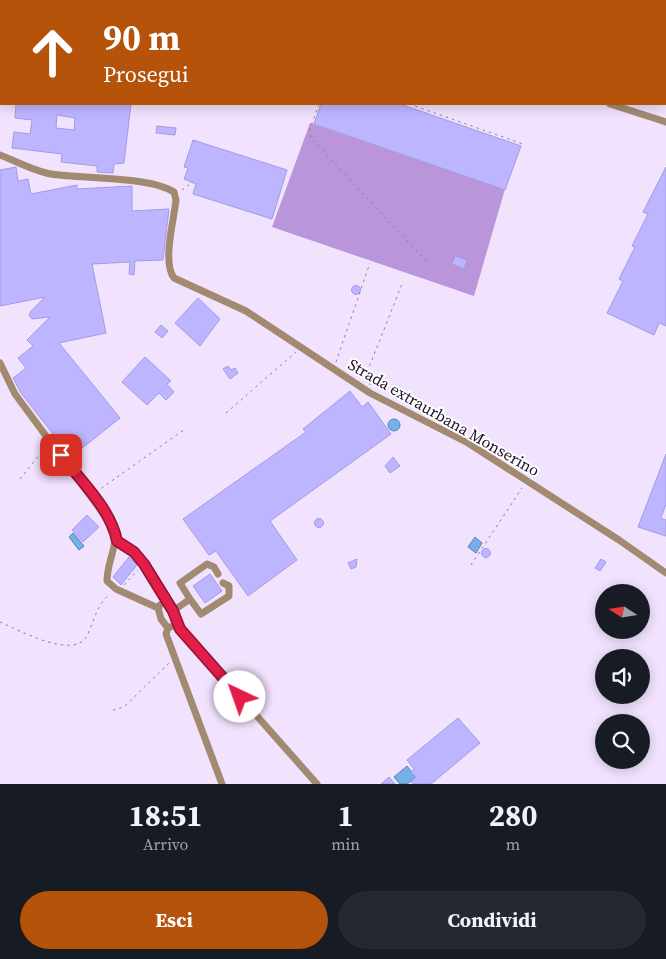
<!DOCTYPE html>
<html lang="it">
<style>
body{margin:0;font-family:"Source Serif 4",serif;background:#242831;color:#f1f3f6;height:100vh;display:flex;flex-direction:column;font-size:19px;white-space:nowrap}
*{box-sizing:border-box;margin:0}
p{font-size:16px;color:#9ea1a6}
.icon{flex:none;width:28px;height:28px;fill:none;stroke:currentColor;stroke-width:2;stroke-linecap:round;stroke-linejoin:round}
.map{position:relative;height:784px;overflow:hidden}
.side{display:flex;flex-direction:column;background:#171b24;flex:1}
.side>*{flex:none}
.top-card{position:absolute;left:0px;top:0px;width:666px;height:105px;box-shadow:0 2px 12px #0003;background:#b45309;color:#fff;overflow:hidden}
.needle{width:32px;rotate:282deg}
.tools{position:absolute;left:595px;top:584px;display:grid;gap:10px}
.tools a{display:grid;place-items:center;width:55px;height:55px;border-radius:50%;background:#171b24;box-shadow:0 2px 12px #0003;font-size:25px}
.pin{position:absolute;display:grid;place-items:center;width:42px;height:42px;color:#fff;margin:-21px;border-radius:10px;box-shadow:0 2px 8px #0006}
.me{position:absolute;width:55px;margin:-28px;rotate:318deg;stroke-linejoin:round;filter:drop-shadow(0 0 4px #0008)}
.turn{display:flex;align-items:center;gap:18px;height:105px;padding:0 20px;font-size:22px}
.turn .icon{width:65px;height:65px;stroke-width:2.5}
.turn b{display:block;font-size:35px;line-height:42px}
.eta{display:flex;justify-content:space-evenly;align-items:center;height:85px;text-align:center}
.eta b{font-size:30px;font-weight:700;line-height:35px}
.cta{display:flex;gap:10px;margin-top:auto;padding:10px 20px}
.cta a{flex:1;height:58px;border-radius:30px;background:#b45309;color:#fff;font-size:20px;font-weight:700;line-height:58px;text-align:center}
.cta a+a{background:#242831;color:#f1f3f6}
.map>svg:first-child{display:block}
</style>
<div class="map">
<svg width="666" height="784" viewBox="0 0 666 784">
<rect width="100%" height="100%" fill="#f1e2fe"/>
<path fill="#dbbaf8" d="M367,0H619L367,1Z"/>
<path fill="#ba95d9" d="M310,123L505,189L474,296L272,227Z"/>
<path fill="#75b0ea" stroke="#5b80b0" d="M388 425a6 6 0 1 1 12 0a6 6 0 1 1-12 0Z
M73,533L84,546L79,550L69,537Z
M475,537L482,543L476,553L468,547Z
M407,766L416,777L407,784H400L394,777Z"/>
<path fill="#bdb5ff" stroke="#a39be2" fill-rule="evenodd" d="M16,104H131L124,163L114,164L113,173L97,172V166L61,162L62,154L12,148L14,132L30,134L32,120L15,118ZM57,115L75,118L74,130L56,128Z
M321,104H400L521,146L505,190L314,124Z
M157,126L176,128L175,135L156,133Z
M193,140L287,170L272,219L193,194L196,184L184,179L188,168L184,167Z
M16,167L18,181L28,179L31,194L77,185V189L132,186V211L169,209L163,260L135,261L134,275L129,274L130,262L92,264L106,333L59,343L120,418L71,457L21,393L13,378L26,368L18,358L33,346L27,340L50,317L32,319L29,315L31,311L45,297L0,306V170Z
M666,167V326L659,323L654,335L607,313L623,281L619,279L635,247L632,246L648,214L643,212Z
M455,256L467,260L464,269L452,264Z
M351.5 290a4.5 4.5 0 1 1 9 0a4.5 4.5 0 1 1-9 0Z
M198,298L220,319L200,346L175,323Z
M161,325L168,331L162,338L155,332Z
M145,357L171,381L167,384L174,392L166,400L159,393L147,405L122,382Z
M228,366L231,370L235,368L238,373L230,379L223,369Z
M350,391L362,407L368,402L391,434L270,521L297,560L248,596L216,551L209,555L183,519L306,432L303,429Z
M666,454V504L661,518L666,520V536L638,527Z
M393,457L400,466L390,473L385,466Z
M87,515L99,527L83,542L72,530Z
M314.5 523a4.5 4.5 0 1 1 9 0a4.5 4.5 0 1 1-9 0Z
M481.5 553a4.5 4.5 0 1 1 9 0a4.5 4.5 0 1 1-9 0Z
M129,557L137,565L121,585L113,577Z
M357,559L356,567L351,569L348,563Z
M601,559L606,562L600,571L595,568Z
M210,574L222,591L205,603L193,586Z
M458,718L480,743L431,784H413L411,781L416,777L411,772L414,769L407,760Z
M389,777L395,784H381Z"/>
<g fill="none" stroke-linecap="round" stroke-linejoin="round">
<path stroke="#8d7f9a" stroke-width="1" stroke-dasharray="2.5 4" stroke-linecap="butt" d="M437,0V1
M528,0V1
M556,0L563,1
M454,1H461
M466,1V0
M512,1V0
M540,1V0
M548,1L549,0
M596,1V0
M608,1V0
M665,42L666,41
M319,104L310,129L311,138L429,264
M409,104L523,144
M182,190L193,182
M336,362L370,263
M370,385L368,370L402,284
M226,413L296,352
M20,479L45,448
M96,492L185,429
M471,565L522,488
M124,585L138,570
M0,622C19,630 76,662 88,634C94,620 98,603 110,594
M113,710L124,707L169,663"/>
<path stroke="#a28a71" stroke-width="7" d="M345,0V1
M610,104L666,122
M0,155C16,161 34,171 51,174C83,179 149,176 174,192L176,200C174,220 162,262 174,278L246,311L370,393L468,443L619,540L666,573
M0,363L15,394L114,528C118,548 107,561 107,581L116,589L158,608
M117,541C150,563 164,594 180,629L317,784
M190,599L201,614L229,596V586L223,583
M160,605L158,608L161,619L168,628L173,626L177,621
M173,611L190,599L180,583L207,564L214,567L218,574
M168,628L166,634L222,784"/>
</g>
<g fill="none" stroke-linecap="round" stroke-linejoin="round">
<defs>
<path id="route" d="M61,455C80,480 111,509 117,541L134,552L144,564L173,611L180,629L240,697"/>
</defs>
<use href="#route" stroke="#92132f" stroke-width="12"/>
<use href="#route" stroke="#e11d48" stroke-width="9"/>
</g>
<g text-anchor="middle" stroke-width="4" stroke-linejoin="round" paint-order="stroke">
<g font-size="16" fill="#1f112a" stroke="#fff">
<text transform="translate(444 417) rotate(30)" y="6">Strada extraurbana Monserino</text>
</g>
</g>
</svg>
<div class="tools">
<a><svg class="needle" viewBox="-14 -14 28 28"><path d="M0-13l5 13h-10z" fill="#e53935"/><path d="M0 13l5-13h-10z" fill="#9ea1a6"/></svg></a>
<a><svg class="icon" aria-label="sound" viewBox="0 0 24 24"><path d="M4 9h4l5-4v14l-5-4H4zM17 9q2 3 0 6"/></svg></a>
<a><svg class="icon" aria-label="search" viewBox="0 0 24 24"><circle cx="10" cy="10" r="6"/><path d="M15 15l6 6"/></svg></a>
</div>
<div class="pin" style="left:61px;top:455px;background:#d93025"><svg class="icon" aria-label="arrive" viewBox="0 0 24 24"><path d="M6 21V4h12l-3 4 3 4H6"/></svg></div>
<svg class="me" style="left:240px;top:697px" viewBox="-20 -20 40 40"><circle r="19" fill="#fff"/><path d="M0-13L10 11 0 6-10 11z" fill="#e11d48"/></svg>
<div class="top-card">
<div class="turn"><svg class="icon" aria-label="ahead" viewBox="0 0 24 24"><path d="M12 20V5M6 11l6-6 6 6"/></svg><div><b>90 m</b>Prosegui</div></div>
</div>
</div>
<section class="side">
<div class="eta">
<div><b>18:51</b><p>Arrivo</p></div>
<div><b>1</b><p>min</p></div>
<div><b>280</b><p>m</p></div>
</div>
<div class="cta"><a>Esci</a><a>Condividi</a></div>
</section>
